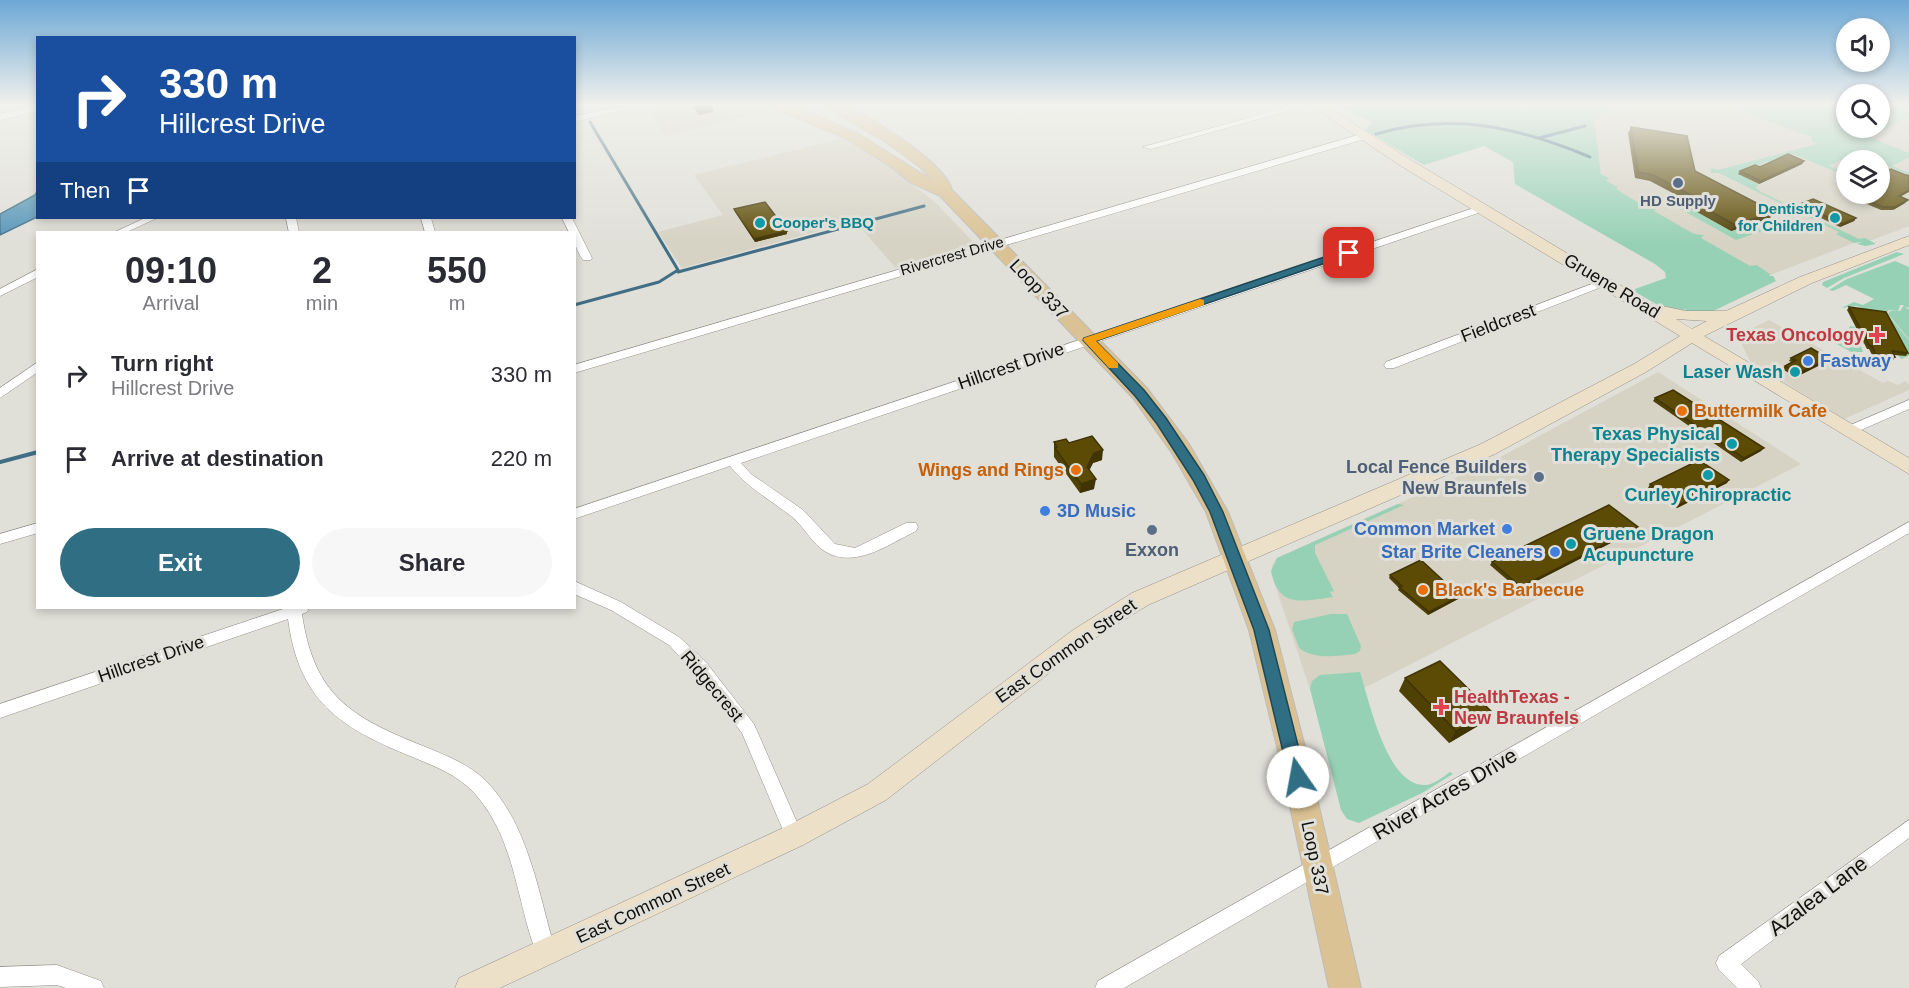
<!DOCTYPE html>
<style>
body{margin:0;font-family:Arial,sans-serif;background:#f7f7f7;color:#2b2b33;height:100vh;display:flex;flex-direction:column;font-size:22px;white-space:nowrap}
*{box-sizing:border-box;margin:0}
p{font-size:20px;color:#7c7c81}
.icon{flex:none;width:33px;height:33px;fill:none;stroke:currentColor;stroke-width:2;stroke-linecap:round;stroke-linejoin:round}
.map{position:relative;flex:1;overflow:hidden}
.drawer{position:absolute;left:36px;top:231px;width:540px;height:378px;display:flex;flex-direction:column;background:#fff;border-radius:0px;box-shadow:0 3px 9px #0003}
.drawer>*{flex:none}
.hud{position:absolute;left:36px;top:36px;width:540px;height:183px;border-radius:0px;box-shadow:0 3px 9px #0003;background:#1a4fa0;color:#fff;overflow:hidden}
.fabs{position:absolute;left:1836px;top:18px;display:grid;gap:12px}
.fabs a{display:grid;place-items:center;width:54px;height:54px;border-radius:50%;background:#fff;box-shadow:0 3px 9px #0003;font-size:30px}
.pin{position:absolute;display:grid;place-items:center;width:51px;height:51px;color:#fff;margin:-26px;border-radius:12px;box-shadow:0 3px 9px #0006}
.me{position:absolute;width:66px;margin:-33px;rotate:348deg;stroke-linejoin:round;filter:drop-shadow(0 0 4px #0008)}
.turn{display:flex;align-items:center;gap:21px;height:126px;padding:0 24px;font-size:27px}
.turn .icon{width:78px;height:78px;stroke-width:2.5}
.turn b{display:block;font-size:42px;line-height:51px}
.then{display:flex;align-items:center;height:57px;padding:0 24px;background:#0003;gap:12px;font-size:22px}
.eta{display:flex;justify-content:space-evenly;align-items:center;height:102px;text-align:center}
.eta b{font-size:36px;font-weight:700;line-height:42px}
.primary-button{display:flex;gap:12px;margin-top:auto;padding:12px 24px}
.primary-button a{flex:1;height:69px;border-radius:36px;background:#2f6e83;color:#fff;font-size:24px;font-weight:700;line-height:69px;text-align:center}
.primary-button a+a{background:#f7f7f7;color:#2b2b33}
ul{padding:0;list-style:none}
li{display:flex;align-items:center;gap:18px;height:84px;padding:0 24px}
li div{flex:1}
li b{display:block;font-size:22px}
li em{font-style:normal}
.map>svg:first-child{display:block}
</style>
<div class="map">
<svg width="1909" height="988" viewBox="0 0 1909 988">
<rect width="100%" height="100%" fill="#e0dfd8"/>
<path fill="#d6d2c4" fill-rule="evenodd" d="M657,105H770L779,108L666,136L648,107Z
M1627,105H1730L1830,142L1880,128L1909,115V226L1864,243L1859,241L1765,277L1603,184L1593,114ZM1846,160H1880V194H1846Z
M844,138L884,162L935,202L973,242L967,247L895,267L855,221L682,268L658,232L723,215L694,175Z
M1769,320L1883,383L1888,381L1898,385L1905,381L1909,384V390L1844,419L1750,361L1742,345V333Z
M1658,372L1801,464L1364,688L1310,689L1272,576V566L1277,558L1491,462Z"/>
<path fill="#97d1b5" d="M1335,105H1636L1640,107L1633,105L1628,107L1631,110L1625,108L1599,115L1601,119L1594,118L1601,174L1609,178L1606,181L1618,187L1616,189L1647,208H1657L1654,211L1694,234L1704,235L1701,238L1750,266L1757,265L1771,275L1768,276H1773L1776,281L1709,313L1687,314L1685,308L1684,310L1661,307L1632,290L1666,278L1665,272L1655,264L1515,184L1513,162L1484,146L1424,165L1365,130L1373,122Z
M1725,105H1846V128H1880V105H1909V117L1876,134L1864,135L1909,153V157L1892,166L1909,173V175L1880,163V160H1872L1854,153L1829,166L1846,173V176L1793,154L1773,163L1768,161L1739,174L1759,185L1755,187L1761,192L1859,239L1865,238L1876,244L1865,246L1857,244L1862,242L1854,243L1836,234L1839,232L1719,173H1711V168L1718,170L1817,144L1812,141V137Z
M1681,203L1731,231L1750,225L1762,231L1736,240L1675,206Z
M1897,252L1904,254L1844,278L1827,288L1822,285L1823,282Z
M1895,261L1909,267V308L1905,306L1909,310V339L1888,314L1890,311H1900L1904,305H1900L1898,311L1889,310L1886,313L1909,340V356L1901,359L1865,309L1857,306L1841,308L1854,302L1863,305L1874,299L1846,285L1833,291L1829,290L1847,279Z
M1850,326L1855,327L1864,344H1860L1863,352H1851L1828,339L1833,337L1822,331L1841,332L1848,330Z
M1398,504L1404,505L1315,545V553L1334,591L1330,592L1333,597C1302,601 1279,609 1271,571L1277,558Z
M1331,614H1347L1361,646L1360,651L1355,654C1336,656 1315,660 1299,648L1292,629L1294,622Z
M1360,672C1369,700 1387,787 1425,785C1433,785 1443,777 1450,772L1453,774L1422,793L1359,823L1347,819L1341,810L1310,689L1312,681L1320,675Z"/>
<path fill="#5696b8" stroke="#416e85" stroke-width="1.5" d="M37,191V217L0,235V214L35,195Z"/>
<g fill="none" stroke-linecap="round" stroke-linejoin="round">
<path stroke="#416e85" stroke-width="3" d="M1376,134C1453,112 1518,127 1590,157
M1539,138L1585,126
M678,272L924,206
M574,305L659,282L678,270L590,122"/>
<path stroke="#416e85" stroke-width="4" d="M0,462L38,452"/>
<defs>
<path id="street" d="M38,105V111L0,120V114Z
M628,105H643L574,122V116Z
M1296,105H1309L1151,149L1143,147Z
M1365,133L1370,136L1368,138L574,373V365Z
M1483,205L1488,208L1487,210L741,463L751,474L803,510L835,544L855,548L906,523H916L918,527L916,531C889,544 856,569 826,552C812,544 803,525 791,516C770,500 747,487 730,466L574,519V509Z
M145,218H157L127,232H115Z
M286,218H296L299,232H289Z
M421,218H431L435,232H425Z
M562,218H572L592,258L591,260H583C577,251 574,244 574,232H569Z
M38,269V277L0,296V289Z
M1605,279L1610,282L1609,284L1394,368H1386L1384,365L1386,362Z
M38,362V372L0,398V388Z
M1909,400V409L1854,433L1850,434L1844,430L1846,427Z
M1909,522V533L1124,988H1095L1098,981Z
M38,523V533L0,544V534Z
M574,581L621,602L679,637L705,661L754,724L803,836L800,842L794,844L788,842L742,733L693,671L669,645L611,610L574,594Z
M286,608H309L307,612L302,614C314,696 351,717 423,746C445,755 469,764 486,781C529,825 539,896 556,953L553,960L546,963L539,960C516,905 517,842 476,795C459,775 434,766 410,756C339,727 299,701 288,619L0,718V704Z
M1909,820V838L1741,964L1758,981L1761,988H1737L1719,970L1716,963L1719,956Z
M57,965L101,981L104,988H66L57,985L0,987V967Z"/>
<path id="secondary" d="M1310,105H1324L1411,160L1657,307L1662,306L1686,311H1726L1800,277L1909,236V245L1812,283L1704,336L1909,458V474L1692,343L1646,372L1495,454L1148,605L1089,642L886,800L803,845L500,988H455L459,978L785,827L868,784L1073,630L1132,593L1481,444L1634,364L1680,336L1401,166ZM1676,319L1707,321L1692,329Z"/>
<path id="primary" d="M771,105H790L857,133L932,180L921,168L889,144L822,105C827,105 835,104 840,105C867,112 946,164 952,190L1147,388L1189,444L1228,512L1275,630L1307,755L1361,988H1329L1279,755L1249,630L1206,512L1172,453L1133,398L940,196L910,182L890,166L847,139L773,108Z"/>
</defs>
<use href="#street" stroke="#93918b" stroke-width="1"/>
<use href="#secondary" stroke="#93918b" stroke-width="1"/>
<use href="#primary" stroke="#bcbcbc" stroke-width="2"/>
<use href="#street" fill="#fff" fill-rule="evenodd"/>
<use href="#secondary" fill="#ede0c9" fill-rule="evenodd"/>
<use href="#primary" fill="#dbc294" fill-rule="evenodd"/>
</g>
<path fill="#4f4004" d="M692,105H711L713,112L699,115Z
M1631,127L1695,171L1770,218L1731,231L1681,203L1684,199L1650,181L1635,178L1628,133Z
M1804,161L1802,164L1759,184L1738,174L1740,171L1760,167Z
M1886,171L1909,175V192L1900,197L1905,203L1893,210H1881L1855,199L1857,196L1880,194Z
M1800,204L1856,218L1854,221L1840,227L1798,207Z
M734,209L787,234L755,242L735,212Z
M1849,307L1908,353L1906,356L1894,355L1895,357L1893,360L1873,357L1869,349H1867L1847,310Z
M1791,358L1826,362L1796,377L1782,369L1785,366L1792,362L1789,361Z
M1655,398L1761,451L1741,462L1653,401Z
M1054,442L1069,443L1102,460L1093,463L1089,470L1094,489L1080,493L1054,457Z
M1727,483L1677,508L1648,488L1650,484Z
M1638,527L1636,530L1519,590L1490,565L1492,562Z
M1390,575L1460,596L1458,599L1428,615L1398,590L1399,588L1389,578Z
M1405,678L1483,723L1449,743L1399,691Z"/>
<path fill="#403404" d="M703,105H711L713,112L699,115L697,106Z
M1804,161L1802,164L1759,184L1761,181Z
M1908,200L1905,203L1893,210L1895,207Z
M1774,212L1770,218L1731,231L1735,225Z
M1856,218L1854,221L1840,227L1842,224Z
M787,231V234L755,242L754,239Z
M1829,359L1826,362L1796,377L1798,373Z
M1764,448L1761,451L1741,462L1744,458Z
M1103,450L1102,460L1093,463L1086,477L1087,467L1094,453Z
M1096,479L1094,489L1080,493L1081,484Z
M1729,480L1727,483L1677,508L1679,505Z
M1638,527L1636,530L1519,590L1521,587Z
M1460,596L1458,599L1428,615L1429,612Z
M1491,711L1483,723L1449,743L1456,731Z"/>
<path fill="#5c4b05" stroke="#403404" stroke-width="1.5" d="M1631,127L1687,136L1695,171L1774,212L1735,225L1685,197L1691,195L1653,175L1638,172Z
M1788,154L1804,161L1761,181L1740,171L1755,165L1760,167Z
M1880,169L1886,171L1891,169L1908,176L1909,175V190L1899,196L1908,200L1895,207H1883L1857,196L1862,194H1880Z
M1813,199L1856,218L1842,224L1800,204Z
M765,202L787,231L754,239L734,209Z
M1849,307L1886,312L1908,353L1892,351L1895,357L1876,354L1872,346L1869,345Z
M1811,348L1829,359L1798,373L1785,366L1796,360L1791,358Z
M1673,390L1764,448L1744,458L1655,398Z
M1092,436L1103,450L1094,453L1087,467L1096,479L1081,484L1055,448L1057,447L1054,442L1066,439L1069,443Z
M1699,460L1729,480L1679,505L1650,484Z
M1609,505L1638,527L1521,587L1492,562Z
M1421,560L1460,596L1429,612L1399,587L1402,586L1390,575Z
M1440,661L1491,711L1456,731L1405,678Z"/>
<linearGradient id="sky" x2="0" y2="1"><stop stop-color="#6da8d5"/><stop offset="0.43" stop-color="#f1f1ed"/><stop offset="1" stop-color="#f1f1ed" stop-opacity="0"/></linearGradient>
<rect width="1909" height="243" fill="url(#sky)"/>
<path fill="#2f6e83" stroke="#1f4855" stroke-width="1.5" d="M1345,250H1349L1355,253L1096,341L1144,390L1166,418L1204,475L1223,512L1269,630L1306,777L1304,783L1298,785L1292,783L1289,777L1254,630L1210,512L1193,480L1157,424L1135,396L1083,340L1084,338Z"/>
<path fill="#f59e0b" d="M1200,299L1204,300V305L1096,341L1118,363V368H1109L1083,340L1084,338Z"/>
<g fill="#5c6f8a" stroke="#e0dfd8" stroke-width="2">
<circle cx="1678" cy="183" r="6"/>
<circle cx="1539" cy="477" r="6"/>
<circle cx="1152" cy="530" r="6"/>
</g>
<g fill="#0f9aa8" stroke="#e0dfd8" stroke-width="2">
<circle cx="1835" cy="218" r="6"/>
<circle cx="760" cy="223" r="6"/>
<circle cx="1795" cy="372" r="6"/>
<circle cx="1732" cy="444" r="6"/>
<circle cx="1708" cy="475" r="6"/>
<circle cx="1571" cy="544" r="6"/>
</g>
<g fill="#e0444e" stroke="#e0dfd8" stroke-width="2">
<path d="M1874 326h6v6h6v6h-6v6h-6v-6h-6v-6h6z"/>
<path d="M1438 698h6v6h6v6h-6v6h-6v-6h-6v-6h6z"/>
</g>
<g fill="#3f7fe0" stroke="#e0dfd8" stroke-width="2">
<circle cx="1808" cy="361" r="6"/>
<circle cx="1045" cy="511" r="6"/>
<circle cx="1507" cy="529" r="6"/>
<circle cx="1555" cy="552" r="6"/>
</g>
<g fill="#e8710a" stroke="#e0dfd8" stroke-width="2">
<circle cx="1682" cy="411" r="6"/>
<circle cx="1076" cy="470" r="6"/>
<circle cx="1423" cy="590" r="6"/>
</g>
<g text-anchor="middle" stroke-width="6" stroke-linejoin="round" paint-order="stroke">
<g font-size="15" font-weight="bold" fill="#4e5e75" stroke="#e0dfd8">
<text x="1678" y="206">HD Supply</text>
</g>
<g font-size="15" font-weight="bold" fill="#0d838f" stroke="#e0dfd8" text-anchor="end">
<text x="1823" y="214">Dentistry<tspan x="1823" dy="17">for Children</tspan></text>
<text x="772" y="228" text-anchor="start">Cooper's BBQ</text>
</g>
<g font-size="15" fill="#11110e" stroke="#e0dfd8">
<text transform="translate(952 256) rotate(-16)" y="5">Rivercrest Drive</text>
</g>
<g font-size="18" fill="#11110e" stroke="#e0dfd8">
<text transform="translate(1612 286) rotate(31)" y="6">Gruene Road</text>
<text transform="translate(1039 289) rotate(46)" y="6">Loop 337</text>
<text transform="translate(1498 323) rotate(-21)" y="6">Fieldcrest</text>
<text transform="translate(1011 366) rotate(-19)" y="6">Hillcrest Drive</text>
<text transform="translate(1066 651) rotate(-35)" y="6">East Common Street</text>
<text transform="translate(151 659) rotate(-19)" y="6">Hillcrest Drive</text>
<text transform="translate(712 686) rotate(50)" y="6">Ridgecrest</text>
<text transform="translate(1315 858) rotate(78)" y="6">Loop 337</text>
<text transform="translate(653 903) rotate(-25)" y="6">East Common Street</text>
</g>
<g font-size="18" font-weight="bold" fill="#be3a42" stroke="#e0dfd8" text-anchor="end">
<text x="1864" y="341">Texas Oncology</text>
<text x="1454" y="703" text-anchor="start">HealthTexas -<tspan x="1454" dy="21">New Braunfels</tspan></text>
</g>
<g font-size="18" font-weight="bold" fill="#366cbe" stroke="#e0dfd8" text-anchor="start">
<text x="1820" y="367">Fastway</text>
<text x="1057" y="517">3D Music</text>
<text x="1495" y="535" text-anchor="end">Common Market</text>
<text x="1543" y="558" text-anchor="end">Star Brite Cleaners</text>
</g>
<g font-size="18" font-weight="bold" fill="#0d838f" stroke="#e0dfd8" text-anchor="end">
<text x="1783" y="378">Laser Wash</text>
<text x="1720" y="440">Texas Physical<tspan x="1720" dy="21">Therapy Specialists</tspan></text>
<text x="1708" y="501" text-anchor="middle">Curley Chiropractic</text>
<text x="1583" y="540" text-anchor="start">Gruene Dragon<tspan x="1583" dy="21">Acupuncture</tspan></text>
</g>
<g font-size="18" font-weight="bold" fill="#c56008" stroke="#e0dfd8" text-anchor="start">
<text x="1694" y="417">Buttermilk Cafe</text>
<text x="1064" y="476" text-anchor="end">Wings and Rings</text>
<text x="1435" y="596">Black's Barbecue</text>
</g>
<g font-size="18" font-weight="bold" fill="#4e5e75" stroke="#e0dfd8" text-anchor="end">
<text x="1527" y="473">Local Fence Builders<tspan x="1527" dy="21">New Braunfels</tspan></text>
<text x="1152" y="556" text-anchor="middle">Exxon</text>
</g>
<g font-size="21" fill="#11110e" stroke="#e0dfd8">
<text transform="translate(1445 794) rotate(-30)" y="7">River Acres Drive</text>
<text transform="translate(1818 896) rotate(-37)" y="7">Azalea Lane</text>
</g>
</g>
</svg>
<div class="fabs">
<a><svg class="icon" aria-label="sound" viewBox="0 0 24 24"><path d="M4 9h4l5-4v14l-5-4H4zM17 9q2 3 0 6"/></svg></a>
<a><svg class="icon" aria-label="search" viewBox="0 0 24 24"><circle cx="10" cy="10" r="6"/><path d="M15 15l6 6"/></svg></a>
<a><svg class="icon" aria-label="layers" viewBox="0 0 24 24"><path d="M12 4l9 5-9 5-9-5zM3 14l9 5 9-5"/></svg></a>
</div>
<div class="pin" style="left:1349px;top:253px;background:#d93025"><svg class="icon" aria-label="arrive" viewBox="0 0 24 24"><path d="M6 21V4h12l-3 4 3 4H6"/></svg></div>
<svg class="me" style="left:1298px;top:777px" viewBox="-20 -20 40 40"><circle r="19" fill="#fff"/><path d="M0-13L10 11 0 6-10 11z" fill="#2f6e83"/></svg>
<div class="hud">
<div class="turn"><svg class="icon" aria-label="right" viewBox="0 0 24 24"><path d="M7 20v-9h11M14 6l5 5-5 5"/></svg><div><b>330 m</b>Hillcrest Drive</div></div>
<div class="then">Then<svg class="icon" aria-label="arrive" viewBox="0 0 24 24"><path d="M6 21V4h12l-3 4 3 4H6"/></svg></div>
</div>
<section class="drawer">
<div class="eta">
<div><b>09:10</b><p>Arrival</p></div>
<div><b>2</b><p>min</p></div>
<div><b>550</b><p>m</p></div>
</div>
<ul>
<li><svg class="icon" aria-label="right" viewBox="0 0 24 24"><path d="M7 20v-9h11M14 6l5 5-5 5"/></svg><div><b>Turn right</b><p>Hillcrest Drive</p></div><em>330 m</em></li>
<li><svg class="icon" aria-label="arrive" viewBox="0 0 24 24"><path d="M6 21V4h12l-3 4 3 4H6"/></svg><div><b>Arrive at destination</b></div><em>220 m</em></li>
</ul>
<div class="primary-button"><a>Exit</a><a>Share</a></div>
</section>
</div>
